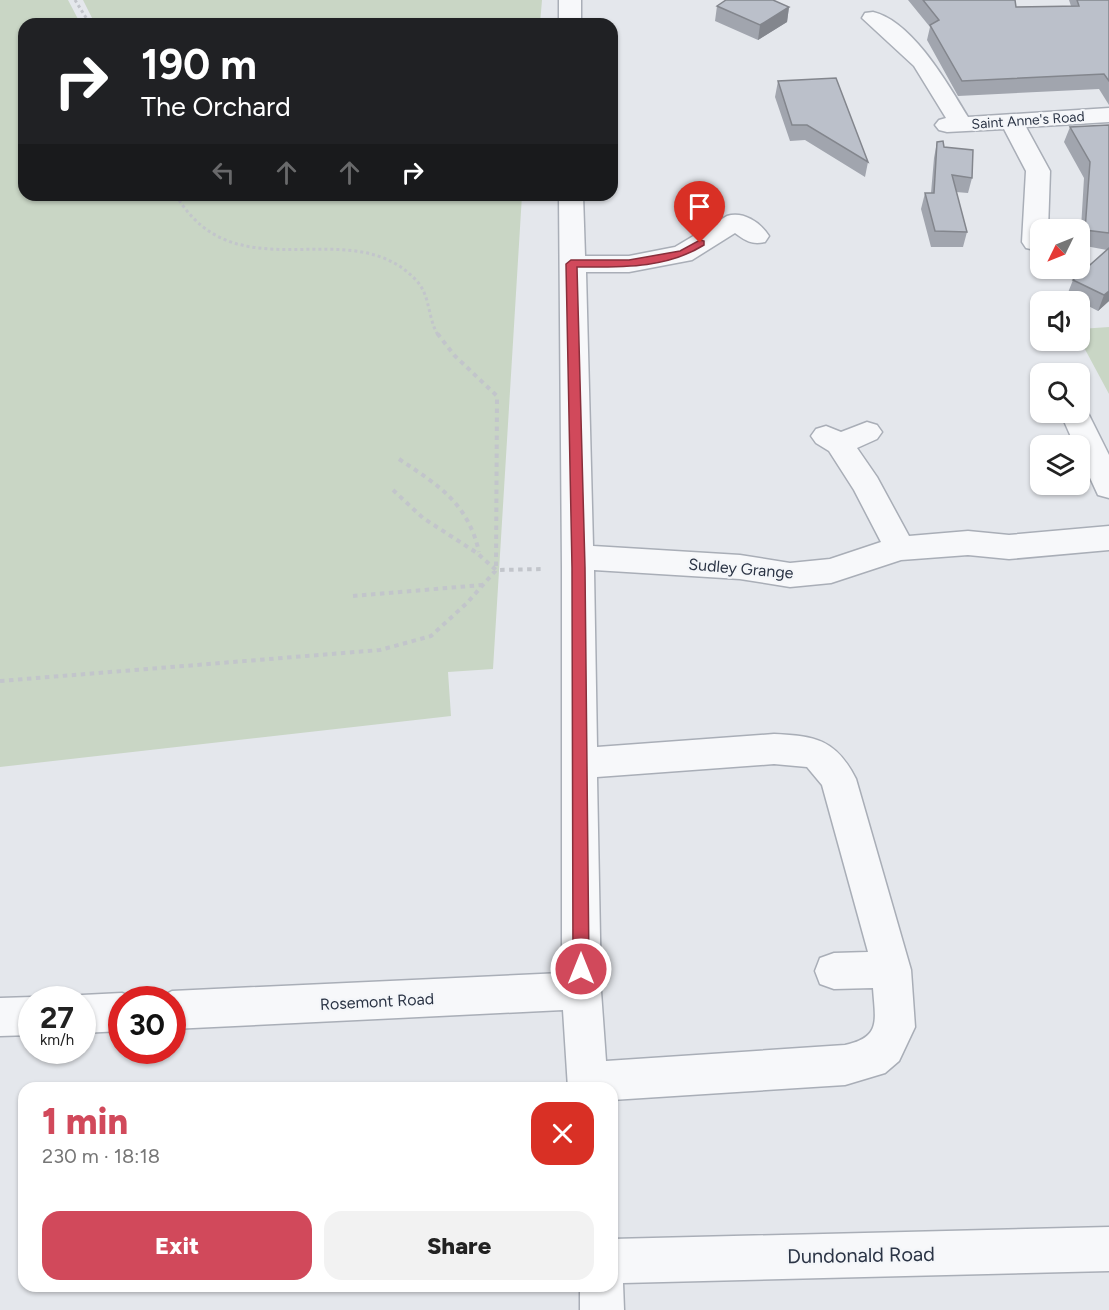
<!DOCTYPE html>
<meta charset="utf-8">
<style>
body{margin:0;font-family:Figtree,sans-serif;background:#f2f2f2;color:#222;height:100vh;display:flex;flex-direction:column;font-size:22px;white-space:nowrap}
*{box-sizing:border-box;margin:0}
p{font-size:20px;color:#767676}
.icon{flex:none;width:33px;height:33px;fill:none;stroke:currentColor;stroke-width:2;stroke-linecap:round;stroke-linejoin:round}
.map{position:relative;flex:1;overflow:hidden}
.panel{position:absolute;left:18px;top:1082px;width:600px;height:210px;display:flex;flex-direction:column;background:#fff;border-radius:18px;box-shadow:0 2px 4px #0004}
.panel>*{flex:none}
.top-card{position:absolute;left:18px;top:18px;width:600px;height:183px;border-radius:18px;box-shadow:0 2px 4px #0004;background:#202124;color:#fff;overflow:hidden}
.needle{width:39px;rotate:227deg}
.buttons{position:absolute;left:1030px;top:219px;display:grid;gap:12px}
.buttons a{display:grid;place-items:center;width:60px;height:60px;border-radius:12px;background:#fff;box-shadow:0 2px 4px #0004;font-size:30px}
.speed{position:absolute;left:18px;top:986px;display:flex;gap:12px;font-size:30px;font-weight:700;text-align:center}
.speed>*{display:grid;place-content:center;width:78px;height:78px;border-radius:50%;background:#fff;box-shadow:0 2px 4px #0004;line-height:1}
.speed small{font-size:15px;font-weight:400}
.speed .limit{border:9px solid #d22;background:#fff;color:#111}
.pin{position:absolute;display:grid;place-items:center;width:51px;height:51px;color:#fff;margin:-62px -26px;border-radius:50% 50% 50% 0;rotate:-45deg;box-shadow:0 0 6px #0007}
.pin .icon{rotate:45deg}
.me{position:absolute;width:66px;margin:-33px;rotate:0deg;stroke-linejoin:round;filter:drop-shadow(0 0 4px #0008)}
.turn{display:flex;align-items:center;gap:21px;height:126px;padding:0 24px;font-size:27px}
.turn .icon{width:78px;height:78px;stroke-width:2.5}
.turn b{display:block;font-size:42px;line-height:51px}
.lanes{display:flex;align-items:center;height:57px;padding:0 24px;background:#0003;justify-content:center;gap:30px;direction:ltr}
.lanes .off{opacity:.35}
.round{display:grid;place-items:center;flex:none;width:63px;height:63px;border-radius:18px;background:#f2f2f2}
.head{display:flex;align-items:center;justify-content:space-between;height:102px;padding:0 24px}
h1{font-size:36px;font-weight:800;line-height:45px;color:#d1495b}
.action{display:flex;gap:12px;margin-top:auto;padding:12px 24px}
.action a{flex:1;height:69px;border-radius:18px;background:#d1495b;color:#fff;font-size:24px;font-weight:800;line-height:69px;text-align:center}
.action a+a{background:#f2f2f2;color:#222}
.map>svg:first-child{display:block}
</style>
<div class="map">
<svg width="1109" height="1310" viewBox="0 0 1109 1310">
<rect width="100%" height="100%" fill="#e4e7ec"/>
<path fill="#c9d6c5" d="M0,0H68L78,19L93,20L83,0H542L540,24H24V195H522L493,669L448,672L451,716L0,767Z
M1109,327V394L1080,340V329Z"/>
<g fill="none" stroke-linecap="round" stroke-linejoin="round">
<defs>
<path id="minor" d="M559,0H581V24H559Z
M873,12C912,21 948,84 968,117L1109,108V122L1026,127L1050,171L1048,230H1041V248L1035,250L1026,248L1022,242L1026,171L1004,129L947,132L939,130L935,125L939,120L946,118L914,66L862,18L865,13Z
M559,195H583L585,256H629L675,247L727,216C743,211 760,222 769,236L765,242C752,245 746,241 735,233L692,260L629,272H586L593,546L740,555L790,563L830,559L881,542L854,490L829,451L816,443L811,436L816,429L826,426L841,432L867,422L877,425L882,432L877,439L857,448L877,477L909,536L968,531L1009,535L1109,526V550L1009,559L968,555L901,560L831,583L790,587L740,579L594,570L597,747L774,734C815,736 836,739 856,779L911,970L915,1027L899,1061L885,1073L845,1085L612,1100V1088H568L563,1010L172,1029V999H157L172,991L562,973V568ZM774,764L807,767L822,785L868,952L834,953L820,958L815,971L820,984L834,989L873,988C875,1020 882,1037 845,1045L606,1061L601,991L597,777Z
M1080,404L1084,405L1109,455V498L1098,495L1080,456V446H1075L1060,412H1080Z
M122,993L136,999H122V1031L82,1033V999H72L82,995Z
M32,997L37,999H32V1035L0,1036V998Z
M1109,1227V1271L623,1283L624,1310H580V1286H612V1239Z"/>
</defs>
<use href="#minor" stroke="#a9aeb7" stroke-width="3"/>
<path stroke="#c2c5cb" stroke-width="3" stroke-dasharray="3 3" stroke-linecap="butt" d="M75,0L90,24
M176,195C236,297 350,210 416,280C431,296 427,317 438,335"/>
<path stroke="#c2c5cb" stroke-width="4" stroke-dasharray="4.5 4.5" stroke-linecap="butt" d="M399,459C438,485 468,503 479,552
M393,490L423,518L477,553L496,570L544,569
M353,596L482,585
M0,681L380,650L431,636L467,603L496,570L497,396L454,355L437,333"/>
<use href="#minor" fill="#f7f8fa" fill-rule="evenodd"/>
</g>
<path fill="#a1a5ae" d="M908,0H1015L1016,7L1071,6L1069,0H1109V105L1099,89L958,96L927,40L930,27Z
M717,6L789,7L787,22L758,40L715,21Z
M778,81L868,162L865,177L805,140L790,141L775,97Z
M1109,125V301L1098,311L1067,295L1073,280L1107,250L1080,245L1084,178L1064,142L1070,127Z
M937,142L944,147L972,178L968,193L956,192L967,232L963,247H931L921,209L925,193H931L934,158Z"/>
<path fill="#83868d" d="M789,7L787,22L758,40L760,25Z
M1109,291V301L1098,311L1104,295Z"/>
<path fill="#bbc0ca" stroke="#83868d" stroke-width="1.5" d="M726,0H773L789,7L760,25L717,6Z
M923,0H1015L1016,7L1079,6L1077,0H1109V81L1104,74L962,81L930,25L939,20Z
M836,78L868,162L807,125H792L778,81Z
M1109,125V233L1085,230L1090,162L1070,127Z
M943,141L944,147L973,150L972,178L952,175L967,232L935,231L925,193H934L937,142Z
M1109,248V291L1104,295L1073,280Z"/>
<path fill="#d1495b" stroke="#882f3b" stroke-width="1.5" d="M700,240L704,241V245C666,269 620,267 577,267L585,568L589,969L587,974L581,976L575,974L573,969L572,568L566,264L571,260H629L680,251Z"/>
<g text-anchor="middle" stroke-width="4.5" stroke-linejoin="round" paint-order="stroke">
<g font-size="14" fill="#2b3445" stroke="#f4f6f9">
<text transform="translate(1028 120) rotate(-4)" y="5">Saint Anne's Road</text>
</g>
<g font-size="16" fill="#2b3445" stroke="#f4f6f9">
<text transform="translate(741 568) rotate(5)" y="6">Sudley Grange</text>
<text transform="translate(377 1001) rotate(-3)" y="6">Rosemont Road</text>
</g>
<g font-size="20" fill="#2b3445" stroke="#f4f6f9">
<text transform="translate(861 1255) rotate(-1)" y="7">Dundonald Road</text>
</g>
</g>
</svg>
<div class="buttons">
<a><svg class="needle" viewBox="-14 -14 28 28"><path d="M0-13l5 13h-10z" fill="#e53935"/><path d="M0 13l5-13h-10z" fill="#767676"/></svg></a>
<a><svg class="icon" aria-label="sound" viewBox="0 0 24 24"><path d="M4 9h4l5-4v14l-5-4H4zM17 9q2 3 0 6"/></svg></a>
<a><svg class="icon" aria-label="search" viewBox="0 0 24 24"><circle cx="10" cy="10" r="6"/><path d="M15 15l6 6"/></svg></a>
<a><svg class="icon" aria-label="layers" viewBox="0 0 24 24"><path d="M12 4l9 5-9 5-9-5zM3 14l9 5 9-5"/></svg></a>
</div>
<div class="speed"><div>27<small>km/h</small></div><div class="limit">30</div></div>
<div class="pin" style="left:700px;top:243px;background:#d93025"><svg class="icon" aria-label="arrive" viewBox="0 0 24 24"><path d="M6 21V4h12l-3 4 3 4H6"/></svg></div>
<svg class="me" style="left:581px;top:969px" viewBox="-20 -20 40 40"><circle r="17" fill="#d1495b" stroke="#fff" stroke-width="3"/><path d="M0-11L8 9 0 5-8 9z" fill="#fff"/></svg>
<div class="top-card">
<div class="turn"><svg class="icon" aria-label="right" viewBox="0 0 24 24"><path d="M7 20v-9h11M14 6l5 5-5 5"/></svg><div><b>190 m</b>The Orchard</div></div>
<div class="lanes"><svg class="icon off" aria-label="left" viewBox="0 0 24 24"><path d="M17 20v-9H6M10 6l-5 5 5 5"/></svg><svg class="icon off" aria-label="ahead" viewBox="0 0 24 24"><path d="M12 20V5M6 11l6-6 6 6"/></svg><svg class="icon off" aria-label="ahead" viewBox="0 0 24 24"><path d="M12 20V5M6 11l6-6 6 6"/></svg><svg class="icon" aria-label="right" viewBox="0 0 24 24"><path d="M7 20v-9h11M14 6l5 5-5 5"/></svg></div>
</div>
<section class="panel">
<div class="head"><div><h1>1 min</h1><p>230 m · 18:18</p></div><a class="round" style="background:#d93025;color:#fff"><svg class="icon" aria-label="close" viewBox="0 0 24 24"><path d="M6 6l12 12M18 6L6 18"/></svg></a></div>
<div class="action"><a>Exit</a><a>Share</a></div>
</section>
</div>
